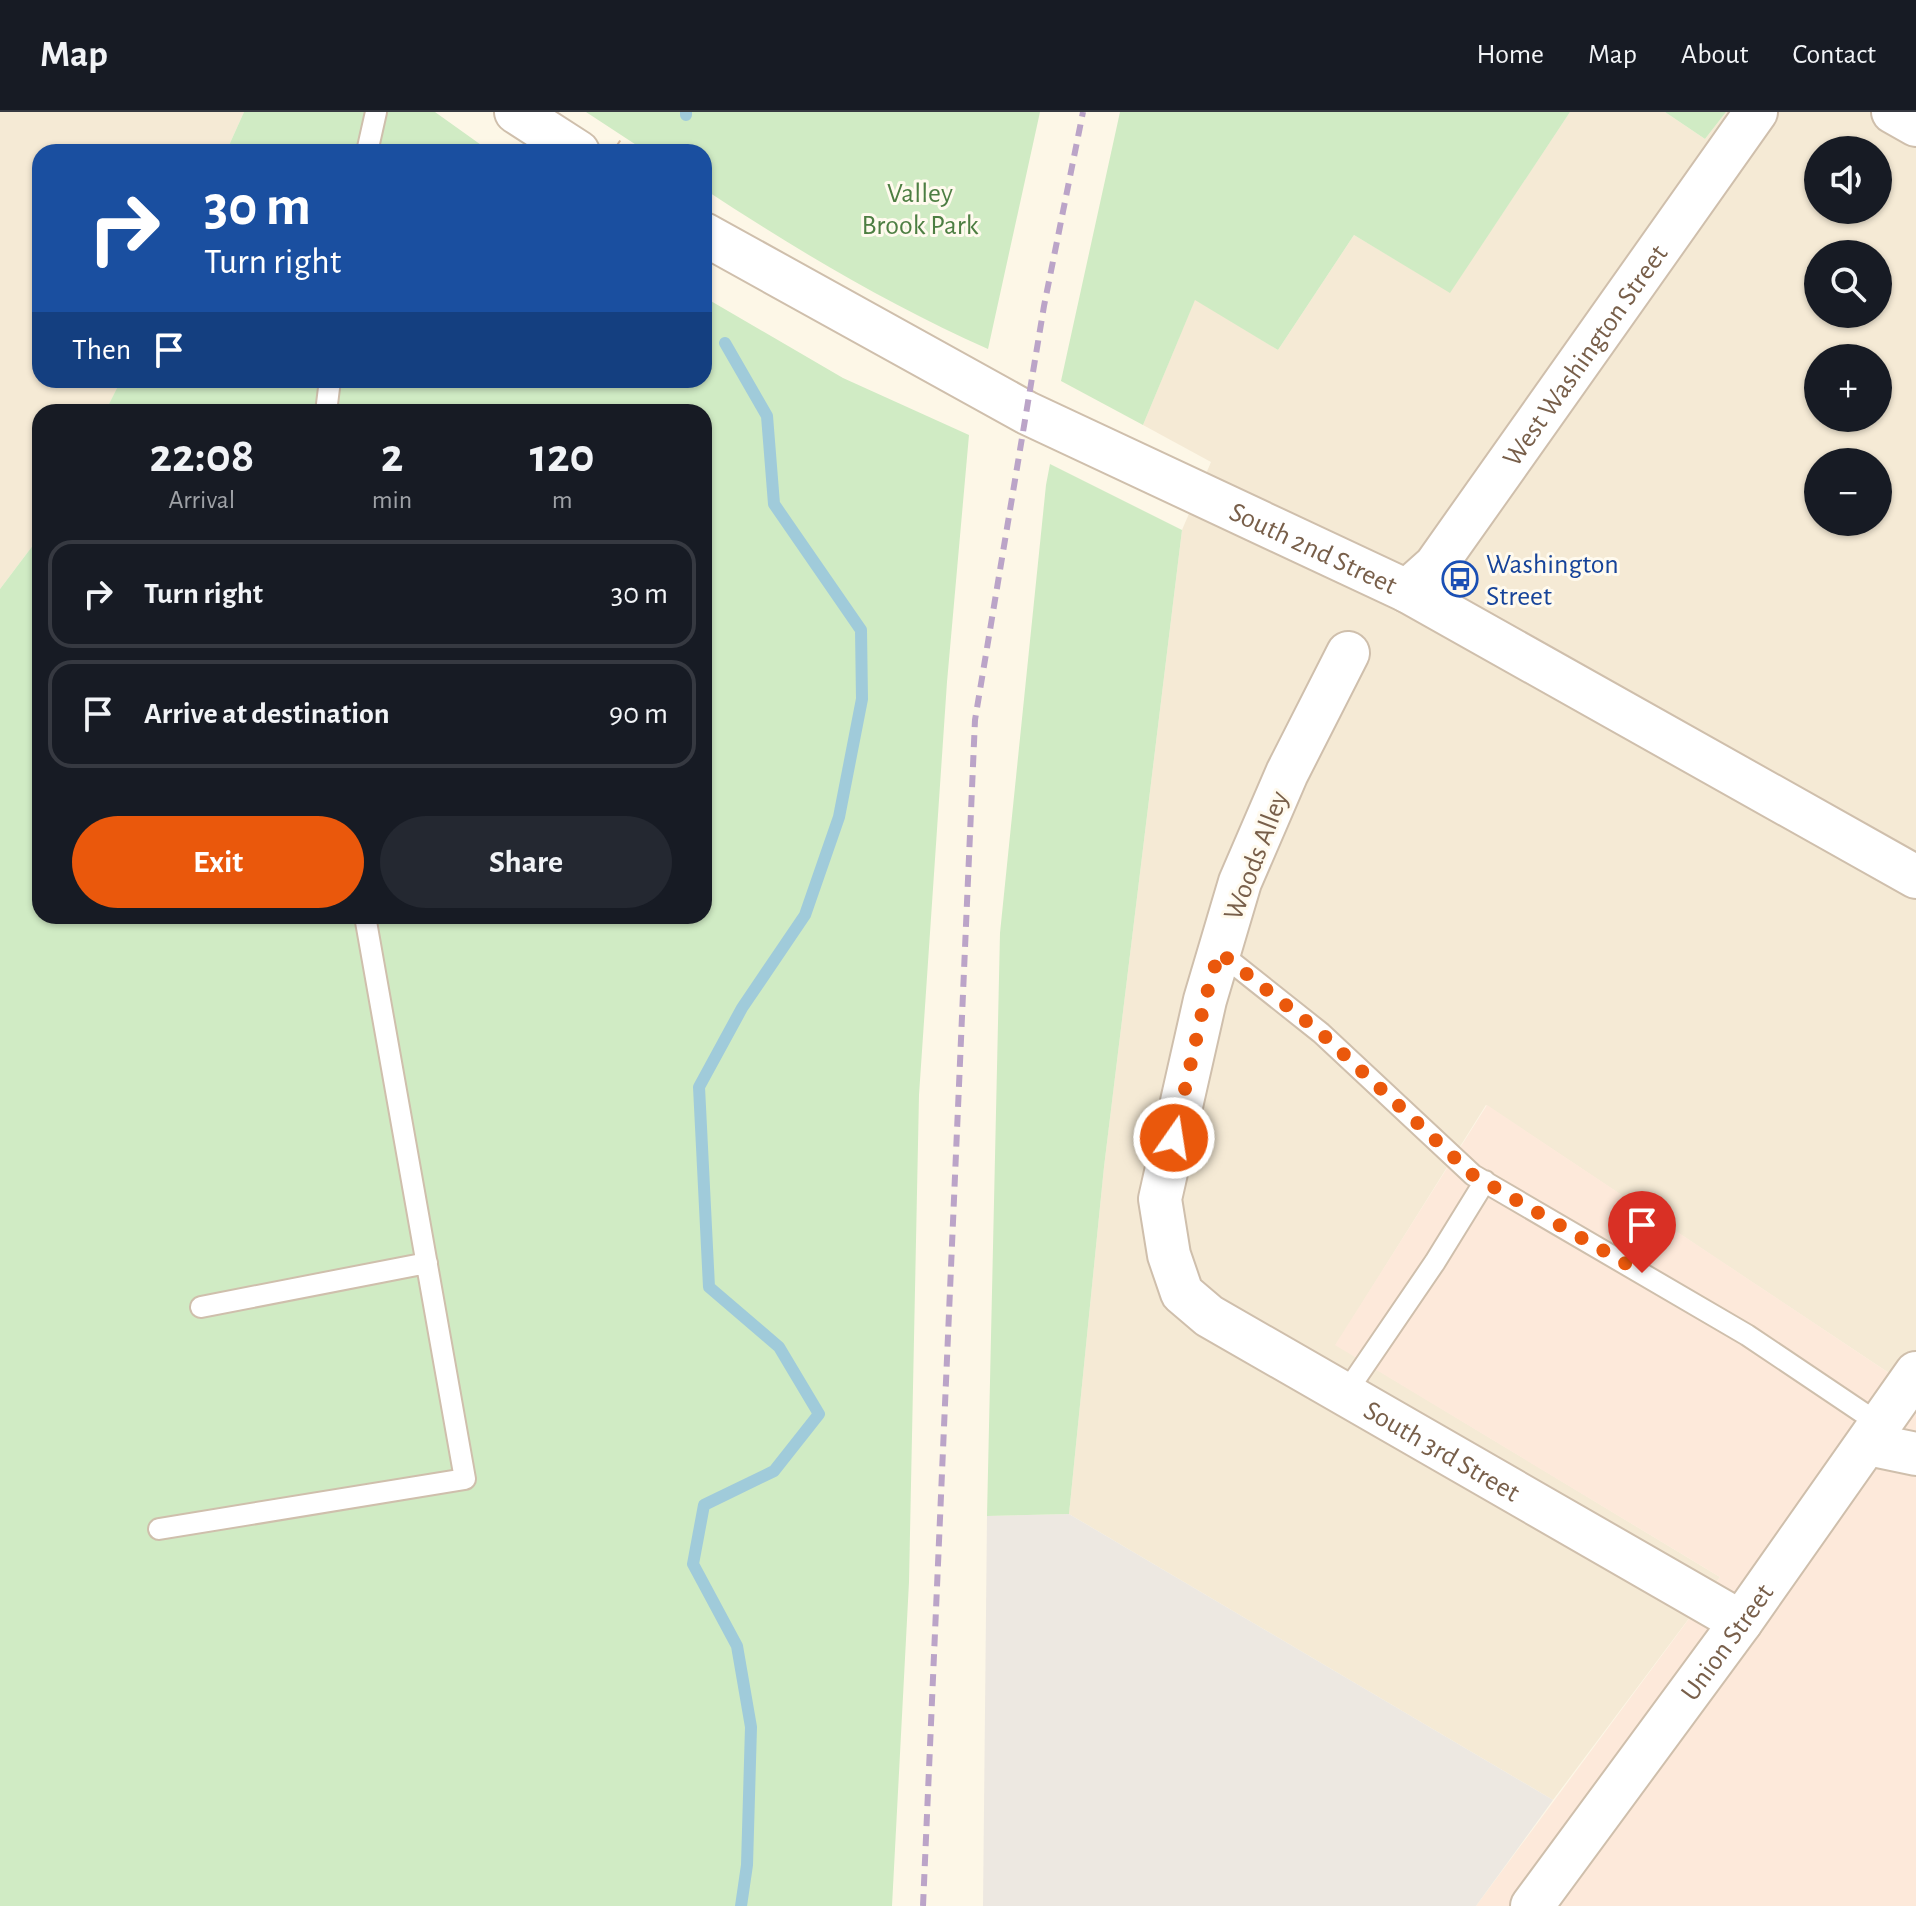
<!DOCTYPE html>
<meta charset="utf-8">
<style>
body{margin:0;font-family:"Alegreya Sans",sans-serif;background:#242831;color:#f1f3f6;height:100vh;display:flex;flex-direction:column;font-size:30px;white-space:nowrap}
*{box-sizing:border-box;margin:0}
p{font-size:26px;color:#9ea1a6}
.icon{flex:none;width:44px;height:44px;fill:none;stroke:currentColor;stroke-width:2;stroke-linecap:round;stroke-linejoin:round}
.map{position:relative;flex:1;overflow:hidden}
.side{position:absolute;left:32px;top:292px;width:680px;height:520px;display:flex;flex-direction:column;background:#171b24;border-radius:24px;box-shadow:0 2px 6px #0004}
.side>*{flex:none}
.hud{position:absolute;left:32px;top:32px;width:680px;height:244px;border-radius:24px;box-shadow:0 2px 6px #0004;background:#1a4fa0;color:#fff;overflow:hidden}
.fabs{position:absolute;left:1804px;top:24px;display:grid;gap:16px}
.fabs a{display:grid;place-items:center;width:88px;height:88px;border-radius:50%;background:#171b24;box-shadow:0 2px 6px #0004;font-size:40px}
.pin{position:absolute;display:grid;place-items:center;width:68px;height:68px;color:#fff;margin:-82px -34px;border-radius:50% 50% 50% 0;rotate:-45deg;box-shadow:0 0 8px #0007}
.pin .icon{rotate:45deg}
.me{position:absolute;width:88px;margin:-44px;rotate:13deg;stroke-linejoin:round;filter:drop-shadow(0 0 6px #0008)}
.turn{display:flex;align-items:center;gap:28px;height:168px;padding:0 40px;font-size:36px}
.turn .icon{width:104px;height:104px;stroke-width:2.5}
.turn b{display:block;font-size:56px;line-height:68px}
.then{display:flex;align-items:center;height:76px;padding:0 40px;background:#0003;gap:16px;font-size:30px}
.eta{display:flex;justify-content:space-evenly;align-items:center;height:136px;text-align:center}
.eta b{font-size:48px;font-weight:700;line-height:56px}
.button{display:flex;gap:16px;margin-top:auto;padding:16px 40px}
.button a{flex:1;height:92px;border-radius:48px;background:#ea580c;color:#fff;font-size:32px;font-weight:700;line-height:92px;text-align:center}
.button a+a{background:#242831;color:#f1f3f6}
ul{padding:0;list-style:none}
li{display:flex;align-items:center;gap:24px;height:108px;margin:0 16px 12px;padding:0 24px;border:4px solid #363941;border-radius:24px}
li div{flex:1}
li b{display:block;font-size:30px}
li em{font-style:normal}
header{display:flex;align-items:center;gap:48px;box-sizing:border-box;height:112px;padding:0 40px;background:#171b24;border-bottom:2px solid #363941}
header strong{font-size:38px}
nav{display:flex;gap:44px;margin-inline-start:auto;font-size:28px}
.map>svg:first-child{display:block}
</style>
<header>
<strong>Map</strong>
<nav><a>Home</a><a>Map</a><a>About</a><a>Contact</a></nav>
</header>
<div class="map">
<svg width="1916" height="1794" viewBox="0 0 1916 1794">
<rect width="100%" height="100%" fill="#fdf7e7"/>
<path fill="#f5ead5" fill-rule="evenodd" d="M0,0H244L226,40H40V268H121L105,300H40V424L0,477Z
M1570,0H1665L1705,27L1726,0H1916V1279L1486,993L1336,1233L1720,1465L1553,1688L1069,1402L1104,1055L1182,418L1211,350L1143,313L1195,187L1278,238L1354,123L1450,180ZM1818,38H1878V98H1818ZM1818,142H1878V202H1818ZM1818,246H1878V306H1818ZM1818,350H1878V410H1818Z"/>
<path fill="#fde9da" d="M1487,993L1916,1279V1794H1476L1720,1465L1335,1233Z"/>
<path fill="#ede8e1" d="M1069,1402L1553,1688L1476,1794H983L987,1404Z"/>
<path fill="#d0ebc4" d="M244,0H435L491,40H226Z
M586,0H1040L988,237C889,193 795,137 704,77V40H647Z
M1120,0H1570L1450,181L1354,123L1278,238L1195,188L1143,313L1061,269Z
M1665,0H1726L1705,27Z
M704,185L843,266L969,323L947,570L919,983L909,1470L892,1794H0V477L40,424V804H704V300H105L121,268H704Z
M1050,352L1182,418L1104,1055L1069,1402L987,1404L1000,821L1046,373Z"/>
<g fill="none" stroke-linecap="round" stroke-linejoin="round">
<path stroke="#a0cbda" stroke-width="12" d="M686,0V3
M725,231L767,304L774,392L861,518L862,587L839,705L805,803L742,896L699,975L709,1175L779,1235L819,1302L774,1359L704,1393L693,1452L737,1534L751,1615L747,1753L741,1794"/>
<defs>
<path id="lane" d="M367,40L376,0
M326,300L330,268
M1219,840L1321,921L1473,1063L1747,1223L1881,1313
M201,1195L427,1151
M1345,1282L1435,1150L1485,1069
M159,1417L465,1367L365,804"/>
<g id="street">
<path d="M516,0L578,40"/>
<path d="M1893,0L1916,13"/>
<path id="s1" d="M704,122L1027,301L1407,479L1916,765"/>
<path id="s2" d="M1407,479L1435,454L1756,0"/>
<path id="s3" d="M1348,541L1287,661L1240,770L1205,888L1160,1087L1169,1143L1182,1181L1209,1204L1741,1510"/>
<path d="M1868,1332L1916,1342"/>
<path id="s4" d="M1532,1794L1741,1510L1916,1261"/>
</g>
</defs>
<use href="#lane" stroke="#cfbfac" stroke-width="24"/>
<use href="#street" stroke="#cfbfac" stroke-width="46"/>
<path stroke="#d9bca0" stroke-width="5" stroke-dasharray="2 6" stroke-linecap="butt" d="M618,30L634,40"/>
<use href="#lane" stroke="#fff" stroke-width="20"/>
<use href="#street" stroke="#fff" stroke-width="42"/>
<path stroke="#bba4c8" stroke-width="6" stroke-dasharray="12 8" stroke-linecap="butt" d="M923,1794L975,608L1044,194L1083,0"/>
</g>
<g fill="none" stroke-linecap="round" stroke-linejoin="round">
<path stroke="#ea580c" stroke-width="14" stroke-dasharray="0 25.2" d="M1174,1026L1205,888L1219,840L1321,921L1473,1063L1642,1161"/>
</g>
<defs>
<symbol id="bus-ring" viewBox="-11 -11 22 22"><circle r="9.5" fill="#fffaee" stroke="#1a4fb4" stroke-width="1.5"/><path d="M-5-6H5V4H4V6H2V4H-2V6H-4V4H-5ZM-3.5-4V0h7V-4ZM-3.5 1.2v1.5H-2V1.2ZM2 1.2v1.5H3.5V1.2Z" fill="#1a4fb4"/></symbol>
</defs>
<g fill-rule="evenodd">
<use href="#bus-ring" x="1440" y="447" width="40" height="40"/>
</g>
<g text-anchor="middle" stroke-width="6" stroke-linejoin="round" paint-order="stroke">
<g font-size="28" fill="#4d7e42" stroke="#fffaee">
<text x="920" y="90">Valley<tspan x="920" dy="32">Brook Park</tspan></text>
</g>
<g font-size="28" fill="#785f4a" stroke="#fffaee">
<text dy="10" stroke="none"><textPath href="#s2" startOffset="296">West Washington Street</textPath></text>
<text dy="10" stroke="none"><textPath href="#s1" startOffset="686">South 2nd Street</textPath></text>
<text transform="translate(1255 743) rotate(-69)" y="10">Woods Alley</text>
<text dy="10" stroke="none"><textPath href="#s3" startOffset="982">South 3rd Street</textPath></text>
<text dy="10" stroke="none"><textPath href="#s4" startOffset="328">Union Street</textPath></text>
</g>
<g font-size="28" fill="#164399" stroke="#fffaee" text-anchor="start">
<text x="1486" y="461">Washington<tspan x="1486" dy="32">Street</tspan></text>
</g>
</g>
</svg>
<div class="fabs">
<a><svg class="icon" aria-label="sound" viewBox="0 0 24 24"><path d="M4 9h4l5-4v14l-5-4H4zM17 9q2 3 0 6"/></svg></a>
<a><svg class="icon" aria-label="search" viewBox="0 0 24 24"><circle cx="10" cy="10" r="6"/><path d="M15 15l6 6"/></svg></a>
<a>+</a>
<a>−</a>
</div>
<div class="pin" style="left:1642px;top:1161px;background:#d93025"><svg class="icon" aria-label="arrive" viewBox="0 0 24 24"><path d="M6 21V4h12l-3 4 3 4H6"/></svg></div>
<svg class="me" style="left:1174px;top:1026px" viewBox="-20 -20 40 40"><circle r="17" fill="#ea580c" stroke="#fff" stroke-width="3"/><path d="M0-11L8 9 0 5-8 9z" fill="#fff"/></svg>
<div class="hud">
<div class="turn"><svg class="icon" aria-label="right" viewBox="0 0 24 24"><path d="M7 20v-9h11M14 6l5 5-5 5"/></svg><div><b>30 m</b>Turn right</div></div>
<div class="then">Then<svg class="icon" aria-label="arrive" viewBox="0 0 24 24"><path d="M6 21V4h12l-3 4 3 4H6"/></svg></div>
</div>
<section class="side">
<div class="eta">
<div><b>22:08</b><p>Arrival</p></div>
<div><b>2</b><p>min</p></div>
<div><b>120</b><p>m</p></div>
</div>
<ul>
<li><svg class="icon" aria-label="right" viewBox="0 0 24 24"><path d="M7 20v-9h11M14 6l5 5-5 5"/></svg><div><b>Turn right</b></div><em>30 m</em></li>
<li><svg class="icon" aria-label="arrive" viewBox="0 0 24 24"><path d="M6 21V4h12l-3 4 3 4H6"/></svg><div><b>Arrive at destination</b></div><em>90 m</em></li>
</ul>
<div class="button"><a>Exit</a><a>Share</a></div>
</section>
</div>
